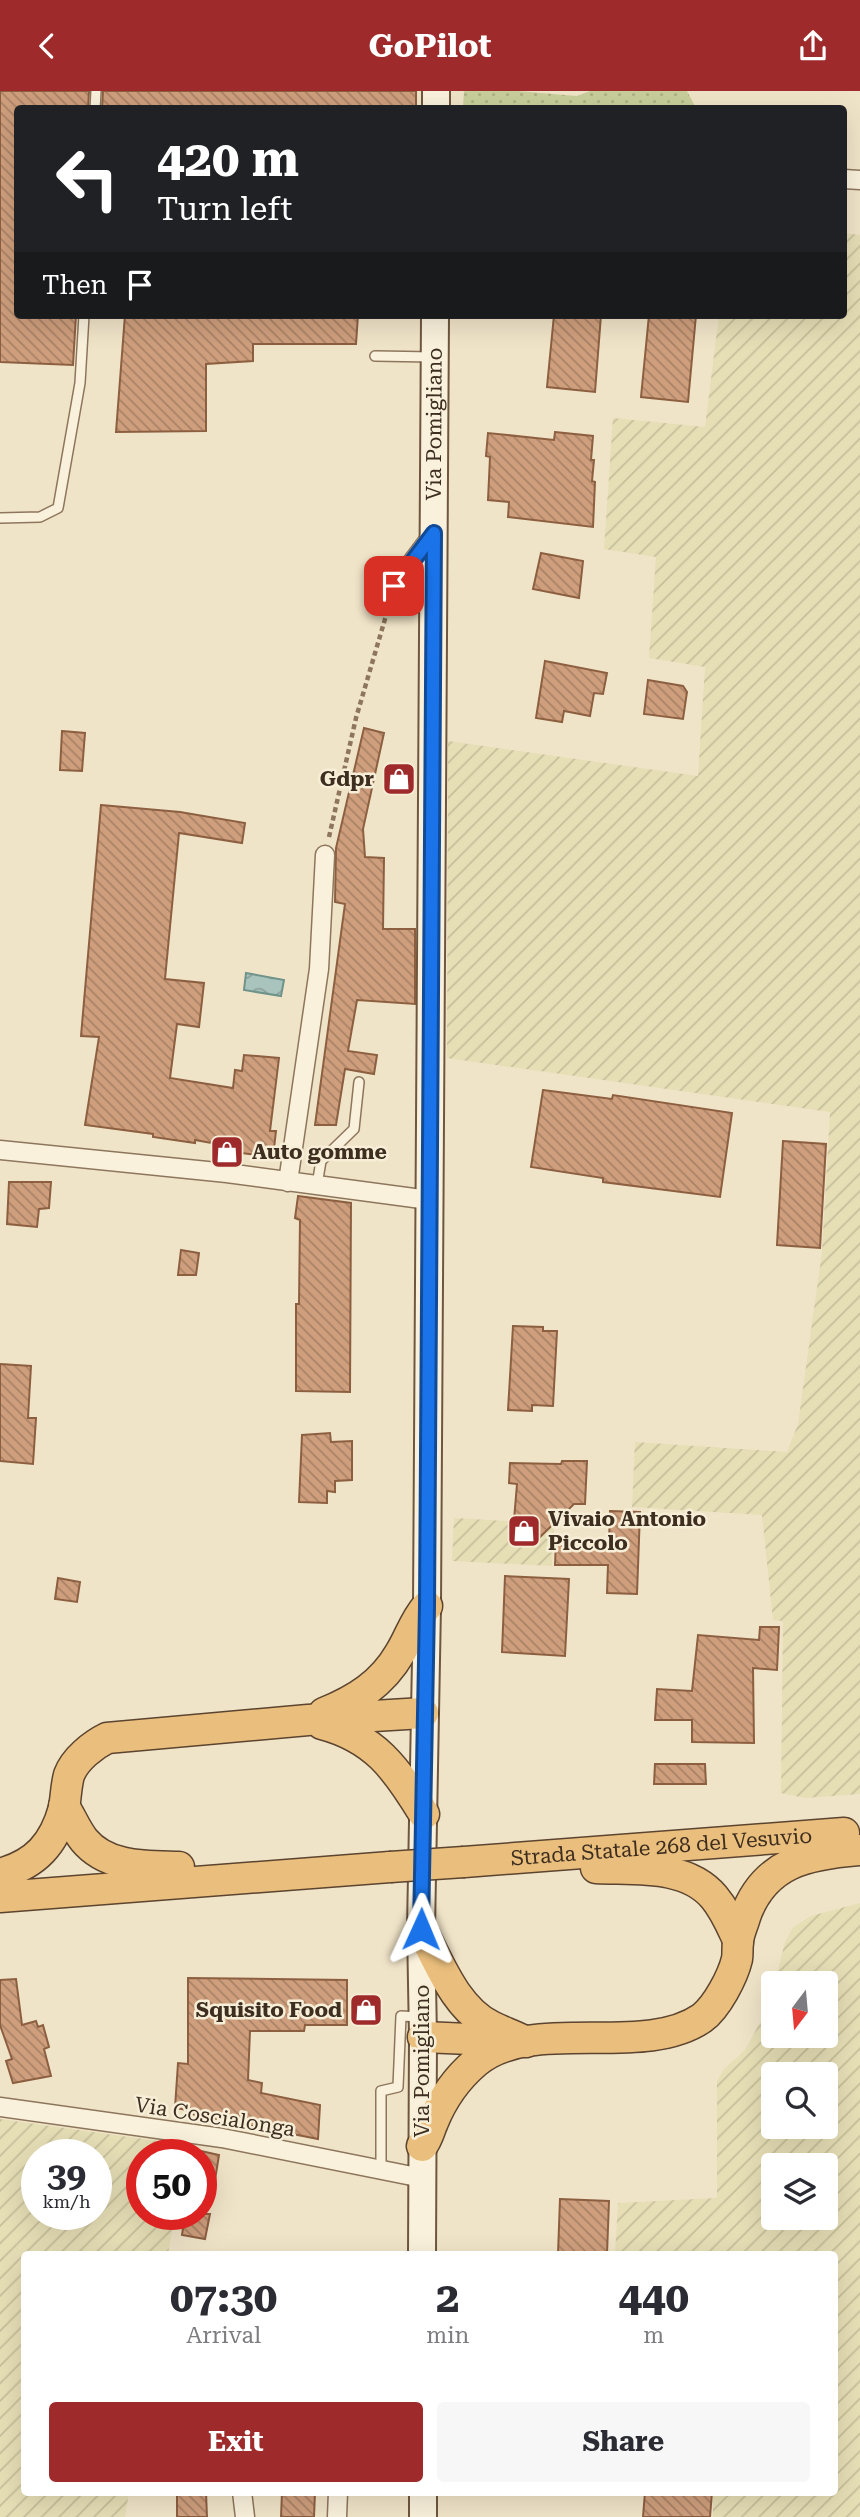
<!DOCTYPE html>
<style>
body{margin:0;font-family:"Roboto Serif",serif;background:#f7f7f7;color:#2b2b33;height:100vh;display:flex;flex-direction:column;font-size:26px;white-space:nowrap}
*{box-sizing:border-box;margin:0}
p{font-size:23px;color:#7c7c81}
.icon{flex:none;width:38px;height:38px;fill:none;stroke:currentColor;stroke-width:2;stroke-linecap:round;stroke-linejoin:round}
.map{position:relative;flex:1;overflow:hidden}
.side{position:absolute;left:21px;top:2160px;width:817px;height:245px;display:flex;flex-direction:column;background:#fff;border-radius:7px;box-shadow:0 7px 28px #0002}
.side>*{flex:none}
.hud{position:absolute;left:14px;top:14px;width:833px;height:214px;border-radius:7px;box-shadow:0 7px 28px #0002;background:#202124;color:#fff;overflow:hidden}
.needle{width:46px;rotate:196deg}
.controls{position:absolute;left:761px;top:1880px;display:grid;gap:14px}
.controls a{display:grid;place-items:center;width:77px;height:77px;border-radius:7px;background:#fff;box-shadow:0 7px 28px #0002;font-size:35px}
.speed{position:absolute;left:21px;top:2048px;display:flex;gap:14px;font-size:35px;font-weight:700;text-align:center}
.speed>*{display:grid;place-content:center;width:91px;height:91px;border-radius:50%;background:#fff;box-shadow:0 7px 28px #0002;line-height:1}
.speed small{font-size:18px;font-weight:400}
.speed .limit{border:10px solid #d22;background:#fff;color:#111}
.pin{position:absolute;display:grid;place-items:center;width:60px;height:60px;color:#fff;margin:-30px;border-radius:14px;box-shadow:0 4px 10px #0006}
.me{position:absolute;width:77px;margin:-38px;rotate:1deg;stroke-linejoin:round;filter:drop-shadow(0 0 5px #0008)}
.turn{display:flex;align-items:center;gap:24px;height:147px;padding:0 28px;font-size:32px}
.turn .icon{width:91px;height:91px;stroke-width:2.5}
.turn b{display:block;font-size:49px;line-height:60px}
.then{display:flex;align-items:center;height:66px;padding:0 28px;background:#0003;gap:14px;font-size:26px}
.eta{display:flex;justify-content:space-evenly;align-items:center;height:119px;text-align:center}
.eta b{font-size:42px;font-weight:700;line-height:49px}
.cta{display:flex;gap:14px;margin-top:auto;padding:14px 28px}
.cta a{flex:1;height:80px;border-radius:7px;background:#9e2a2b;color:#fff;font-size:28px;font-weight:700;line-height:80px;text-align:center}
.cta a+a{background:#f7f7f7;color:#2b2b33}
header{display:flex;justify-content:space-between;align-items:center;height:91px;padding:0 28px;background:#9e2a2b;color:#fff;font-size:32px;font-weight:700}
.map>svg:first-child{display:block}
</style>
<header><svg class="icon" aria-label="back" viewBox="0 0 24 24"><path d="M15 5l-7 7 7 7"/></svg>GoPilot<svg class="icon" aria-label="share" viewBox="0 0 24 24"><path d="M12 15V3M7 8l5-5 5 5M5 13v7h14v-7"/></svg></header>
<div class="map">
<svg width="860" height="2426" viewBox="0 0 860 2426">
<defs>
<pattern id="farmland-furrows" width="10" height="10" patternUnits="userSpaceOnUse" patternTransform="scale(1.75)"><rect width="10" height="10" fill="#e6deb5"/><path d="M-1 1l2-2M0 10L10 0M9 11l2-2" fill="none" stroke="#c6bf9b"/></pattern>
<pattern id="park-dots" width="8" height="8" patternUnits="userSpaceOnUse" patternTransform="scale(1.75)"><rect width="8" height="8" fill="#c9cf9b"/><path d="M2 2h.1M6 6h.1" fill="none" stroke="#aeb285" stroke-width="1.8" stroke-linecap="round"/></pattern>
<pattern id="water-waves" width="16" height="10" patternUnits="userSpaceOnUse" patternTransform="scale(1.75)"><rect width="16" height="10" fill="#a9c4bc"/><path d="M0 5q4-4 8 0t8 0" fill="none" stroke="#8ba098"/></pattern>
<pattern id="building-back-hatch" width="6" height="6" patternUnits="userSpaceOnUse" patternTransform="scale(1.75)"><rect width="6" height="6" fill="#cf9f7d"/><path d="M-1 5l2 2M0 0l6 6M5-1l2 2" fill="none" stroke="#a98266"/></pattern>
</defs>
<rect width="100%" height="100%" fill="#f0e4c8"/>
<path fill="url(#farmland-furrows)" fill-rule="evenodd" d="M844,142L860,144V1703L805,1707L781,1702L783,1530L773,1529L762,1424L632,1416L635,1351L787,1361L798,1333L822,1161L830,1021L447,967L448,650L698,685L705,576L649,567L656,466L604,458L613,327L705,336L719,224H844Z
M454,1427L554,1433L552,1475L452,1470Z
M860,1812V2426H713V2401H835V2163H615L618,2112L717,2107V1990L724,1978L745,1959L768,1917L773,1898L774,1944H826V1892H775L785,1851L793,1836L811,1825ZM774,1983H826V2035H774ZM774,2074H826V2126H774Z
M0,2028L186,2054L185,2063H142V2123H175L168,2163H24V2401H129L125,2426H0ZM96,2063V2123H37V2063Z"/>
<path fill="url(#park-dots)" d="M464,0H518L577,5L590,0H687L696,17H463Z"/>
<path fill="url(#water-waves)" stroke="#6f938a" stroke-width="2" d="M246,882L284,889L281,905L244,899Z"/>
<path fill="url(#building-back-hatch)" stroke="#8d5f41" stroke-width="2" d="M0,0H89L88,18H18V224H76L73,274L0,271Z
M103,0H416V18H102Z
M125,224H358L356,253H253V270L206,273V340L116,341Z
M554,224H601L595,301L547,296Z
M649,224H696L688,311L641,306Z
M555,341L593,345L591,369H594L592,390L595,391L593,436L508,426L509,411L488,409L490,366L486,365L488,342L554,349Z
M541,462L583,470L579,507L533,498Z
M545,570L607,582L603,603L594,602L590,625L564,620L562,631L536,627Z
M648,589L683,595L687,601L683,628L644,623Z
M364,637L384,642L363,738L365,766L384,767L383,838H415V913L357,909L348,960L377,964L374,983L345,978L336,1034H315L345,813L335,811L336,757Z
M62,640L85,642L82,680L60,679Z
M101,714L180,721L245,732L242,752L179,742L165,888L204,892L199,936L177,933L170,987L233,997L235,979L242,980L244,964L279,967L270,1040H276L273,1066L241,1062L242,1058L233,1054L228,1055L195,1049V1052L153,1046V1043L85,1034L99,946L81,945Z
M543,999L612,1008L613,1004L732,1022L720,1106L603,1091V1087L531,1076Z
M783,1050L826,1053L820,1157L777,1154Z
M9,1091H51L49,1117L39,1118L37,1136L7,1133Z
M298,1105L351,1112L350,1301L296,1300V1213H299L300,1129L295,1127Z
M181,1159L199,1162L196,1184H178Z
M513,1235L543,1236V1240H557L553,1315L532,1314V1320L508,1319Z
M0,1273L31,1275L28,1327H36L33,1373L0,1370Z
M330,1342L331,1351L352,1350V1389L335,1390V1401L327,1400V1412L299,1411L302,1344Z
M562,1370H587L585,1413H574L539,1447L512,1453L517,1393L509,1392L510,1372L561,1373Z
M610,1420L640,1421L637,1503L607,1502L608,1474H555L556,1449L609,1450Z
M505,1485L569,1488L565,1565L502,1561Z
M58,1487L80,1491L77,1511L55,1508Z
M760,1536H779L777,1579L753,1577L754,1652L692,1651V1629H655L657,1598L692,1600L698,1544L759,1549Z
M655,1673H705L706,1693H654Z
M188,1887L347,1889V1934H305L304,1940H250L248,1989L262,1992L261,2002L320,2014L318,2048L186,2022L187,2019L175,2017L178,1972L188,1973Z
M16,1888L22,1934L36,1930L38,1936L43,1934L49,1956L44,1958L51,1985L13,1992L6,1970L12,1968L0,1934V1889Z
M201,2060L219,2064L211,2114H201Z
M560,2108L609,2110L607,2163H558Z
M185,2123H210L205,2148L182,2144Z
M177,2401H206L207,2426H177Z
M282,2401H315L314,2426H281Z
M645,2401H712L710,2426H643Z"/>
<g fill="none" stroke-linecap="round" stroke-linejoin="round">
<defs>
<path id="service" d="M95,18L96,0
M375,265L433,266
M0,427L40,426L58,417L80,292L84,224
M227,1082L232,1061
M317,1094L321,1070L354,1038L359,991
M381,2079V2000L398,1996L401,1925L420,1926"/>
<path id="minor" d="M844,88L860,89
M394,495L434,442
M0,1059L227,1082L429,1109
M288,1091L319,878L325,764
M0,2016L222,2047L422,2087
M242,2401L245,2426
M337,2426L338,2401"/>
<g id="secondary">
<path d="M436,18V0"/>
<path id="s1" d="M422,2163L423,1946L421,1838L427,1515L435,224"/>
<path d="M423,2401V2426"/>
</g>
<g id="trunk">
<path d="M324,1622C356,1609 382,1593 400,1562C410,1546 414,1530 427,1515"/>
<path d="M322,1633C375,1647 396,1677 424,1723"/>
<path d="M64,1715C71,1726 76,1739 84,1749C107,1777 146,1775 179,1776"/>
<path id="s2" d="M464,1771L844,1742"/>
<path d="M596,1777C635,1779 686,1773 714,1806C725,1819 731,1834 738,1849"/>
<path d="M0,1783C36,1773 54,1753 64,1717C66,1706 66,1695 69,1684C75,1668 93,1654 107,1647L308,1629L423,1622"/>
<path d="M0,1806L390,1776"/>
<path d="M421,1838C439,1871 455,1917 491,1935C502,1941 514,1944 526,1951"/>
<path d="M423,1946L514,1950"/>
<path d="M422,2055C428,2047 429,2040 433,2031C442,2009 457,1987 476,1971C532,1924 643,1968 702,1927C717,1916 733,1885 737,1868C738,1863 737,1857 738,1852C738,1843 743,1834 745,1826C764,1771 808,1763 860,1759"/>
</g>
</defs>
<use href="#service" stroke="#8d765c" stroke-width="12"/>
<use href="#minor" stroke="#8d765c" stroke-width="21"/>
<use href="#secondary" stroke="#6f573f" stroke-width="30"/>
<use href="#trunk" stroke="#5b4430" stroke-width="33"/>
<path stroke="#8d765c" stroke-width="4.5" stroke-dasharray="5 3.5" stroke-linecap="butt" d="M329,746L356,627L390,511"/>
<use href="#service" stroke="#faf1dc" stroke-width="9"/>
<use href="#minor" stroke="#faf1dc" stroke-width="18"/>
<use href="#secondary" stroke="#faf1dc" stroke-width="26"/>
<use href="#trunk" stroke="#eabe7c" stroke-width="30"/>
<defs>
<path id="trunk-bridge" d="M390,1776L464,1771"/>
</defs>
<use href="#trunk-bridge" stroke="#5b4430" stroke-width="33" stroke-linecap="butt"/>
<use href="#trunk-bridge" stroke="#eabe7c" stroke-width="30"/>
</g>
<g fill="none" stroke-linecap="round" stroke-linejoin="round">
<defs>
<path id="route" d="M394,495L434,442L427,1516L421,1838"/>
</defs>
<use href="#route" stroke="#114b97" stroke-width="18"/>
<use href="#route" stroke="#1a73e8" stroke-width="12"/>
</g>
<defs>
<symbol id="shop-square" viewBox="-11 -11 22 22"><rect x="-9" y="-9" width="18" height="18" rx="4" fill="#9e2a2b" stroke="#f7eed8"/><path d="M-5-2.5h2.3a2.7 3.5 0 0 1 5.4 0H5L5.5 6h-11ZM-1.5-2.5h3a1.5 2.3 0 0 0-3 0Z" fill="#fff"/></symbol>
</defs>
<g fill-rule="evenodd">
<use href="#shop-square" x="380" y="669" width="38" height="38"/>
<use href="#shop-square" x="208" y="1042" width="38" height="38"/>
<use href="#shop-square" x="505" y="1421" width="38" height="38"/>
<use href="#shop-square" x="347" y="1900" width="38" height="38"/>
</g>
<g text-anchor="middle" stroke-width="5" stroke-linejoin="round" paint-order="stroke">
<g font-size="21" fill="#3d2e20" stroke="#f7eed8">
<text dy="7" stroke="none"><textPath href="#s1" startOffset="1830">Via Pomigliano</textPath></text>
<text dy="7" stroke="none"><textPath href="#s2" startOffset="198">Strada Statale 268 del Vesuvio</textPath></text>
<text transform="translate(422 1970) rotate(-90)" y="7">Via Pomigliano</text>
<text transform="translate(215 2026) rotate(9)" y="7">Via Coscialonga</text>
</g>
<g font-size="21" font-weight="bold" fill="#3d2e20" stroke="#f7eed8" text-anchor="end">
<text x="374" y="695">Gdpr</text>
<text x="252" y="1068" text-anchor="start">Auto gomme</text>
<text x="548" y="1435" text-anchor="start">Vivaio Antonio<tspan x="548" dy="24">Piccolo</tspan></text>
<text x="342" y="1926">Squisito Food</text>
</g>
</g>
</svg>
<div class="controls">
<a><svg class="needle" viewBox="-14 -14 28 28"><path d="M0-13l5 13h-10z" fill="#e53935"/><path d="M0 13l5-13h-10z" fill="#7c7c81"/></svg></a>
<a><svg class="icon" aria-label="search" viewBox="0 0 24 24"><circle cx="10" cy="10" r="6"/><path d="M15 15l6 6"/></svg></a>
<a><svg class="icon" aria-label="layers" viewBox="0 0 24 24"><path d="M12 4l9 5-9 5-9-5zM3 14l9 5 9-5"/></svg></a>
</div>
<div class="speed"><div>39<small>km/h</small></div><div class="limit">50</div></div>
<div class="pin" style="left:394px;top:495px;background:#d93025"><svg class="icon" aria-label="arrive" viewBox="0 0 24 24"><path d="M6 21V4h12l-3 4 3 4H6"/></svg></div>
<svg class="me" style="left:421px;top:1838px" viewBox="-20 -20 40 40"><path d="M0-17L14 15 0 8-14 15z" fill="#1a73e8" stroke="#fff" stroke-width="4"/></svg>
<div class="hud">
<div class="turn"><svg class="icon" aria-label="left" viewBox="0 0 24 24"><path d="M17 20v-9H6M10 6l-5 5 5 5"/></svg><div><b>420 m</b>Turn left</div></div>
<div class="then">Then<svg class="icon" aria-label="arrive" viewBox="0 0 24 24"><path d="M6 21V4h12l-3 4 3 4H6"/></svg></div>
</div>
<section class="side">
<div class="eta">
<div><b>07:30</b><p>Arrival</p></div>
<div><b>2</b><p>min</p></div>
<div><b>440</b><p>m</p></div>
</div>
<div class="cta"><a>Exit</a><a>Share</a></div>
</section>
</div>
